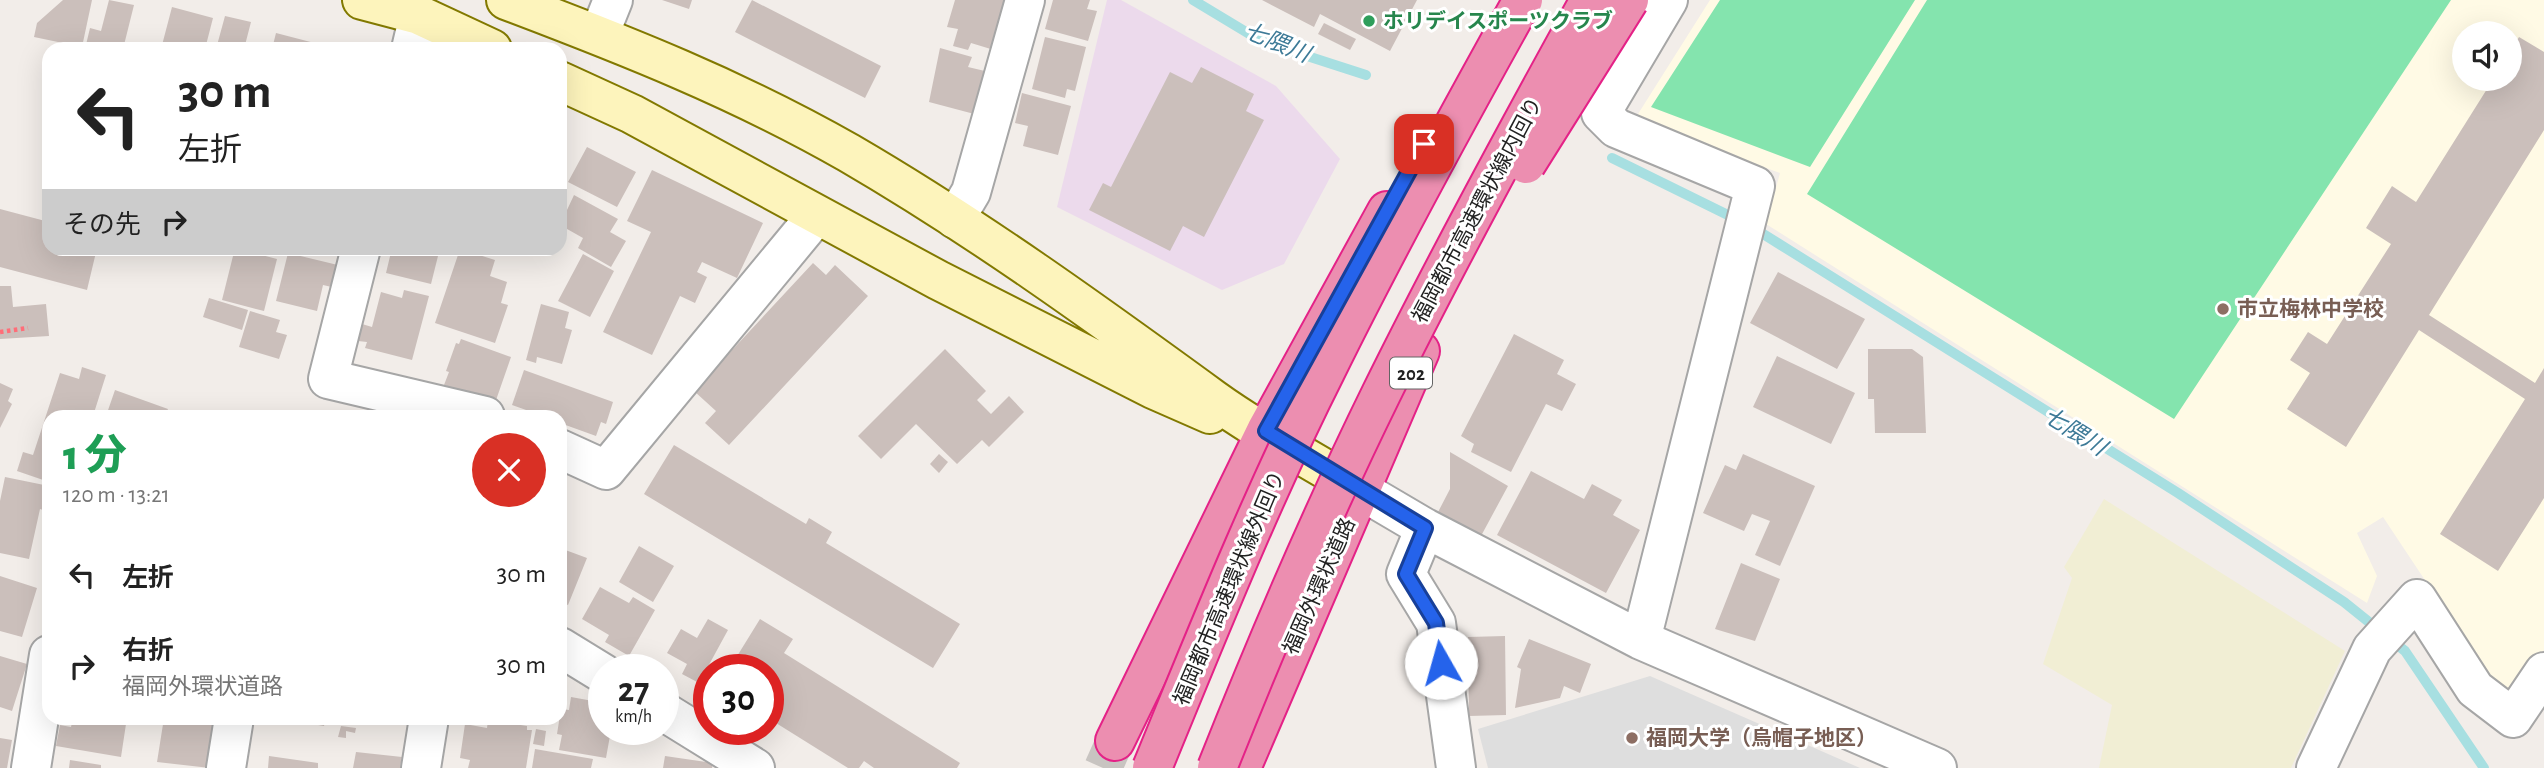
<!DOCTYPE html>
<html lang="ja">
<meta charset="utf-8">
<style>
body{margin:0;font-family:"Alegreya Sans","Noto Sans JP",sans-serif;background:#f2f2f2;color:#222;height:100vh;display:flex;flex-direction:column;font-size:26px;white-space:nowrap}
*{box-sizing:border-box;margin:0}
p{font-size:23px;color:#767676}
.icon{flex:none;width:38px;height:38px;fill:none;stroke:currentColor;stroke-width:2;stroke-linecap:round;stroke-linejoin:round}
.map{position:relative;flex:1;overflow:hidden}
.drawer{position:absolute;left:42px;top:410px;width:525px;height:315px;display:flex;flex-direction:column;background:#fff;border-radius:21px;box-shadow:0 7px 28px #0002}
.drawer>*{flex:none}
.banner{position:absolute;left:42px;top:42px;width:525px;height:214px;border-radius:21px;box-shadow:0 7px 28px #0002;background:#fff;color:#222;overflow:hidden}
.fabs{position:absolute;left:2452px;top:21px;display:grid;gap:14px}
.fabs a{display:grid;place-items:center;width:70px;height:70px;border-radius:50%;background:#fff;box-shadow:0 7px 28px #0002;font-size:35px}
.speed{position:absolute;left:588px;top:654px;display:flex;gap:14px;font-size:35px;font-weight:700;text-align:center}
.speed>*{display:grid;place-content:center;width:91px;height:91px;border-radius:50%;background:#fff;box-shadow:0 7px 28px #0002;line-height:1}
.speed small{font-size:18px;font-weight:400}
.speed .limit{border:10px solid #d22;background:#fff;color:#111}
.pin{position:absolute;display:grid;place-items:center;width:60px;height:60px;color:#fff;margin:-30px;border-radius:14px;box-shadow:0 4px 10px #0006}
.me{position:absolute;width:77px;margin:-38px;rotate:353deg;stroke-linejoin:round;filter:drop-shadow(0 0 5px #0008)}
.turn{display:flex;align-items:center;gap:24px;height:147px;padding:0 21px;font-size:32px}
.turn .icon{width:91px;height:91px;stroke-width:2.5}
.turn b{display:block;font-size:49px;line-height:60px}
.then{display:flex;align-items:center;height:66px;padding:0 21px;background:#0003;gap:14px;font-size:26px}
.round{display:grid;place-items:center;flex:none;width:74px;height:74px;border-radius:37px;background:#f2f2f2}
.summary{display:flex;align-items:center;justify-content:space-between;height:119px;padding:0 21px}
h1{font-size:42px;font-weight:800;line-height:52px;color:#1e9e55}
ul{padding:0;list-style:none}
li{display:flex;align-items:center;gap:21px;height:91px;padding:0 21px}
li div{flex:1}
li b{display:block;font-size:26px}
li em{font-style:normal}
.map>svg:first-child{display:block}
</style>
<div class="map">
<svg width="2544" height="768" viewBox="0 0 2544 768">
<rect width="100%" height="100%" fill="#f2ede9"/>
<path fill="#ecdaec" d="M1107,0H1121L1276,86L1340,159L1284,264L1222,290L1057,207Z"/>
<path fill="#fffae5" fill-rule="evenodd" d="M1710,0H2544V650L2515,693L2490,678L2383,517L2357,533L2377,576L2367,603L1766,224L1780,173L1642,123L1638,114ZM2464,33H2510V79H2464Z"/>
<path fill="#f1eed4" d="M2104,499L2345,651L2291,768H2099L2112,705L2043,664L2072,578L2064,567Z"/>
<path fill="#84e4ae" d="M1720,0H1915L1810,167L1651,107Z
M1927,0H2451L2174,419L1807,194Z"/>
<path fill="#dedede" d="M1650,676L1860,768H1488L1478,729Z"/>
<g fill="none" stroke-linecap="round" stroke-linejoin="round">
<path stroke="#a7dfe1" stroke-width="10" d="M1193,0L1261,41L1366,75
M1612,158L1738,220
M1752,227L2178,493L2344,602L2405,651L2484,768"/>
</g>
<path fill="#cbbfbb" d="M63,0H92L82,47L34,37L37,23Z
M109,0L134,5L123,49H85L90,28L101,31Z
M662,0H692L689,9Z
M752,0L881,66L865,98L735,32Z
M955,0H1006L994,50L971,43L968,50L953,46L958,29L947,27Z
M1053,0H1090L1087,9L1097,11L1088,41L1045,29Z
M1262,0H1417L1390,51L1320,14L1314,27Z
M172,7L213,18L205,49H161Z
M225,16L251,22L244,49H216Z
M1324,23L1356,39L1350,50L1318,34Z
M276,33L326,46L325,49H272Z
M1045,37L1086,47L1075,91L1067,89L1065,98L1032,89Z
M2519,37L2544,52V130L2429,315L2535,383L2544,368V498L2498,571L2440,534L2525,399L2419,330L2346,447L2287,409L2310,373L2290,360L2308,332L2327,344L2391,244L2366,228L2392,186L2416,202L2487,89L2471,79H2510V52Z
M940,48L972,57L968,67L989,72L978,115L929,102Z
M1201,67L1254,94L1246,111L1264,120L1204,237L1183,226L1170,251L1089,210L1103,183L1111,187L1170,72L1192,83Z
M1022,93L1071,106L1058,155L1023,146L1028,126L1015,123Z
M587,147L636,172L617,207L568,182Z
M652,170L763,223L737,278L702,262L697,272L707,277L695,303L680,296L652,355L603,332L651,232L627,221Z
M574,195L618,219L610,232L626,241L611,267L578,248L583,238L560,225Z
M0,209L49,222V248H97L87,290L0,267Z
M235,248L277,259L264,311L222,300Z
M392,248H440L431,284L386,273Z
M460,249L495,260L490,276L507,282L501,303L508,305L495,343L435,323Z
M288,253L342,266L336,288L323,285L317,311L276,301Z
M583,254L614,271L590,317L558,301Z
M813,263L826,275L835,265L868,296L729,445L705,423L716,411L694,391Z
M1778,272L1865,319L1837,369L1750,323Z
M0,286H11L13,307L46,304L49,336L0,339Z
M404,290L429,296L412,360L365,348L367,342L358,341L362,324L372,327L381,292L402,298Z
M209,298L248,310L242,330L203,317Z
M541,304L569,312L565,328L572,330L562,364L537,357L536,363L526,360Z
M250,311L280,320L276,332L287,335L279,359L239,347Z
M1514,334L1564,360L1557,374L1576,384L1562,411L1546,404L1511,472L1471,452L1474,444L1461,436Z
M461,339L511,357L495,403L444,385L449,372L446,371L456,343L459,344Z
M945,349L986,391L977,400L991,414L1009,396L1024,412L989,447L982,440L957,464L916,424L881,459L858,436Z
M1868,349H1912L1923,357L1926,433H1875L1874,399H1868Z
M1777,356L1855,393L1831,444L1753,407Z
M82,367L106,375L93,416H49V482L17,471L23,452L33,455L60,373L79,379Z
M524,370L613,402L606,424L601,422L596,436L560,423V416H543L512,405Z
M0,383L13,389L8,401L12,404L0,428Z
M115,390L168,409L165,416H106Z
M674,445L806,524L809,518L832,532L826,543L960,624L933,668L644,494Z
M1450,452L1508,486L1481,536L1437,514L1450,489Z
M939,454L948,462L939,473L930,464Z
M1743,454L1815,486L1780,566L1755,555L1770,521L1752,514L1744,531L1703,513L1725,465L1736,470Z
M1531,471L1584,499L1592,484L1622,500L1613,515L1640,530L1606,593L1497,535Z
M5,477L49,486L46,511L40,509L29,559L0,553V501Z
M639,546L674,566L653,602L619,582Z
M560,548L587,558L568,605L563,603L560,611Z
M1741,563L1780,579L1755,641L1715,629Z
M0,576L37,588L22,637L0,631Z
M600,587L629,603L633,597L655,610L629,656L605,642L609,635L582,619Z
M708,619L728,630L699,683L682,674L687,664L667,653L681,629L697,638Z
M760,619L793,639L784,653L960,763L957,768H874L864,761L859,768H848L768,718V670H738L731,666Z
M1505,636L1506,715L1469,716L1468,637Z
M1529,639L1591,664L1580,693L1564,686L1560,698L1515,708L1521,669L1517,667Z
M0,656L27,664L12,711L0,707Z
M571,697L604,703V730H611L606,758L559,750L562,735L557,734L561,709L569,710Z
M73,718L126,724L121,757L56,746L60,725L71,727Z
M164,718H218L210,768L157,762Z
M278,718H326L324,726Z
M488,720L527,726V730H532L526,768H468L470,760L460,758L465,724L487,728Z
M341,726L356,728L355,733L346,731V738L338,737Z
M536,729L546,731L544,746L533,744Z
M0,738L12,740L7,768H0Z
M535,749L593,759L591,768H532Z
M356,752L402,757L400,768H353Z
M269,756L318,763V768H268Z
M665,756L713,763L712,768H663Z
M70,760L101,765V768H69Z"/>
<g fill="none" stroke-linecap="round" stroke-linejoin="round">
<path stroke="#c8c4c1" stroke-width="38" stroke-dasharray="38 19" stroke-linecap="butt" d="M1103,768L1115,741"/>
<defs>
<path id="street" d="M599,35L613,0
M411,49L419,15
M955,219L971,192L1025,0
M361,248L328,379L485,416
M560,449L606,470L816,216
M1362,491L1425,528L1641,640L1937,768
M1425,528L1406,574L1436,623L1456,768
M1641,640L1755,186L1616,128L1601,113L1668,0
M560,647L604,674
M663,711L755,768
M31,768L49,655
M226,768L234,718
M421,768L429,718
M2316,768L2372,649L2417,599L2475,689L2513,718L2544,672"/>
<path id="secondary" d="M362,0L419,15L492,49
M506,0C625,45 737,89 849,153C976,227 1095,313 1213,399C1260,433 1313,461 1362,491
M560,81L632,114L938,280L1153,389L1210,414"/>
<path id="highway" d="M1115,741L1266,431L1387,211
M1241,768L1420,351"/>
</defs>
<use href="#street" stroke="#a6a6a6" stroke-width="42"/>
<use href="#secondary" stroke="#827900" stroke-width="42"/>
<use href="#highway" stroke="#e42287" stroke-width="42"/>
<path stroke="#ff6d78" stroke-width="4.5" stroke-dasharray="3.5 3.5" stroke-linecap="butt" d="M0,332L28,328"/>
<use href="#street" stroke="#fff" stroke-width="38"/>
<use href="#secondary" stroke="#fdf4bc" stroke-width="38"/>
<use href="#highway" stroke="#ec8eb0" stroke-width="38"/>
<defs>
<path id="highway-bridge" d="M1526,164L1629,0
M1152,768C1207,634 1261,499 1326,370C1388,244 1455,122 1523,0
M1217,768C1267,642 1321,516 1381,394C1447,260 1518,130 1590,0"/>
</defs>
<use href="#highway-bridge" stroke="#e42287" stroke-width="42" stroke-linecap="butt"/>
<use href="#highway-bridge" stroke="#ec8eb0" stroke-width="38"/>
</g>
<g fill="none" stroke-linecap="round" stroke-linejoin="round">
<defs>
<path id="route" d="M1424,144L1266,431L1425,528L1406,574L1436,623L1441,663"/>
</defs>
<use href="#route" stroke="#184099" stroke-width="18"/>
<use href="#route" stroke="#2563eb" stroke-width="12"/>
</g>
<circle fill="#2e9e5b" stroke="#fff" stroke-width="2.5" cx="1369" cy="21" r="7"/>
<g fill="#8d6e63" stroke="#fff" stroke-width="2.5">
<circle cx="2223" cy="309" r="7"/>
<circle cx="1632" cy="738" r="7"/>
</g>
<g text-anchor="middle" stroke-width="6" stroke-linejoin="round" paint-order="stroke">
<rect fill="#fff" stroke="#646464" stroke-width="2" x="1390" y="357.5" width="42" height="31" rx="5"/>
<g font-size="19" font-weight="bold" fill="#222">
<text x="1411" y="380">202</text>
</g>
<g font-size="21" font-weight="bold" fill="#27864d" stroke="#fff" text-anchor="start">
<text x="1383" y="28">ホリデイスポーツクラブ</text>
</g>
<g font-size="21" fill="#222" stroke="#fff">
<text transform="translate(1477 210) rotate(-62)" y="7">福岡都市高速環状線内回り</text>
<text transform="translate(1319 586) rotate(-66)" y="7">福岡外環状道路</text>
<text transform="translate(1229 588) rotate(-67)" y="7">福岡都市高速環状線外回り</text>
</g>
<g font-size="21" font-weight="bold" fill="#785e54" stroke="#fff" text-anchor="start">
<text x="2237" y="316">市立梅林中学校</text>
<text x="1646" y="745">福岡大学（烏帽子地区）</text>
</g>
<g font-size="23" font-style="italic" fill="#3d7a97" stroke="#fff">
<text transform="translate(1277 42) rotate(22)" y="8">七隈川</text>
<text transform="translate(2075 431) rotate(32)" y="8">七隈川</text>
</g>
</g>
</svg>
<div class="fabs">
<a><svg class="icon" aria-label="sound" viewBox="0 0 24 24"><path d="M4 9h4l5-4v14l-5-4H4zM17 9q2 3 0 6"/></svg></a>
</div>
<div class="speed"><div>27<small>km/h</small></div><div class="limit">30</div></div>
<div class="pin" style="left:1424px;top:144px;background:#d93025"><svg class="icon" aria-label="arrive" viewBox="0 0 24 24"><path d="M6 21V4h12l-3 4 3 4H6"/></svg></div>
<svg class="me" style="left:1441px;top:663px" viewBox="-20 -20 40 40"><circle r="19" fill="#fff"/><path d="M0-13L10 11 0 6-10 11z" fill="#2563eb"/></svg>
<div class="banner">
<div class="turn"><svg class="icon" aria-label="left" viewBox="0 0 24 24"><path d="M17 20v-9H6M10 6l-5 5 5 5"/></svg><div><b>30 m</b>左折</div></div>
<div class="then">その先<svg class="icon" aria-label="right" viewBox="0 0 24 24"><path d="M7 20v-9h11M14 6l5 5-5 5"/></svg></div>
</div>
<section class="drawer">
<div class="summary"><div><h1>1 分</h1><p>120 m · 13:21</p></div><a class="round" style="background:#d93025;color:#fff"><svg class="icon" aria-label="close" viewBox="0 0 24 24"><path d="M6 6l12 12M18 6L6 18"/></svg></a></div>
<ul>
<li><svg class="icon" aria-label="left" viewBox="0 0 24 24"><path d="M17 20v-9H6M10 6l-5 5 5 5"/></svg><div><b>左折</b></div><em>30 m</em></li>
<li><svg class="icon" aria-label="right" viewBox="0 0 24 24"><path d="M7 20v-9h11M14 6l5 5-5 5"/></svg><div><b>右折</b><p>福岡外環状道路</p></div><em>30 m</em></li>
</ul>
</section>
</div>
